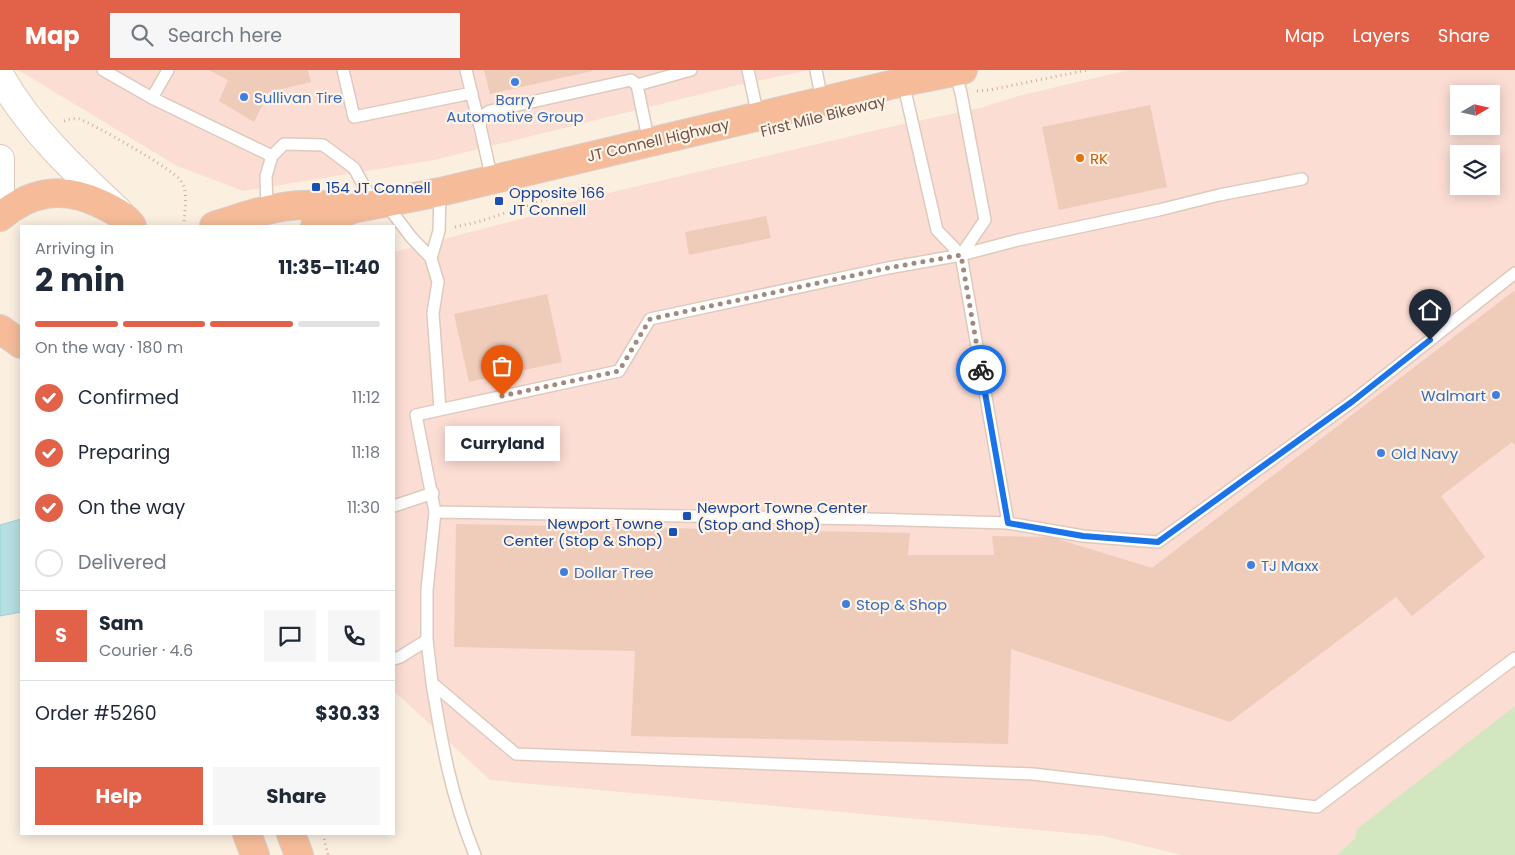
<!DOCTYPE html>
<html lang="en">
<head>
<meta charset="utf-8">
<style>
  body { margin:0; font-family:Poppins,sans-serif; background:#f6f6f7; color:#1f2937; height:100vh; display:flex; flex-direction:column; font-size:19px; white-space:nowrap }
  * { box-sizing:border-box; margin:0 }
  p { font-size:16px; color:#747a83 }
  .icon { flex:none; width:28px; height:28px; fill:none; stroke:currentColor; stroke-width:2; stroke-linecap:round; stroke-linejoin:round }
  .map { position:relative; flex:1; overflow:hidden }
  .drawer { position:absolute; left:20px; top:155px; width:375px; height:610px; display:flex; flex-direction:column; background:#fff; border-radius:0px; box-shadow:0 2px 12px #0003 }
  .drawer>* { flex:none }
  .needle { width:32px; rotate:81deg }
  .tools { position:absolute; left:1450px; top:15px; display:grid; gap:10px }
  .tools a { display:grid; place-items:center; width:50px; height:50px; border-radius:0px; background:#fff; box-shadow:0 2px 12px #0003; font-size:25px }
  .pin { position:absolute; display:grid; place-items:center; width:42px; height:42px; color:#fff; margin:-51px -21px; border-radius:50% 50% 50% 0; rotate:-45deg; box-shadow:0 0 5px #0007 }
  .pin .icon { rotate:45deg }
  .courier { position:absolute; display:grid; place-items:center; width:50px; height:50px; margin:-25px; border:4px solid #1a73e8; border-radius:50%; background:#fff; color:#222; box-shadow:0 1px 6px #0007 }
  .bubble { position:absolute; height:35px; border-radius:0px; background:#fff; box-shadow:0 2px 12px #0003; font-size:16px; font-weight:700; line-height:35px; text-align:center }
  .overview em { font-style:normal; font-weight:700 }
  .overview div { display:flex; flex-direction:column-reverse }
  .overview { display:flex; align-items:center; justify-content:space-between; height:85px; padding:0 15px }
  h1 { font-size:32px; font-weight:700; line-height:38px }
  .bar { display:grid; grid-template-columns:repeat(4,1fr); gap:8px 5px; align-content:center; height:60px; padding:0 15px }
  .bar i { height:6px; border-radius:4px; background:#e0e1e3 }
  .bar .selected { background:#e16149 }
  .bar p { grid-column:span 4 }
  .line { display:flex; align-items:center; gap:12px; padding:0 15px; border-top:1px solid #e0e1e3 }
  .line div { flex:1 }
  .round { display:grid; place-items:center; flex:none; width:52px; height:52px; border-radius:0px; background:#f6f6f7 }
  ol { padding:0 15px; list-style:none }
  li { display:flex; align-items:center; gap:15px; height:55px }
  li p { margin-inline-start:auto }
  li .icon { padding:5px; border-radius:50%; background:#e16149; color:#fff; stroke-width:4 }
  li:last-child { color:#747a83 }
  li i { width:28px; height:28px; border:2px solid #e0e1e3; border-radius:50% }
  .button { display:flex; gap:10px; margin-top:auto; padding:10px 15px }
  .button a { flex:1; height:58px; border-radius:0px; background:#e16149; color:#fff; font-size:20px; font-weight:700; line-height:58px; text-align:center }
  .button a+a { background:#f6f6f7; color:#1f2937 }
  header { display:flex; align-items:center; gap:30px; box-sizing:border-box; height:70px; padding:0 25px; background:#e16149; color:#fff }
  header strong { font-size:24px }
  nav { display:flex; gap:28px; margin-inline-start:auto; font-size:18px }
  .search { width:350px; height:45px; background:#f6f6f7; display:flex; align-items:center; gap:12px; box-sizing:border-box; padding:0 18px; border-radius:0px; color:#747a83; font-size:19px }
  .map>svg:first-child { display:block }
  .commercial { fill:#fbddd4; fill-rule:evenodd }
  .green { fill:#d2e7c0 }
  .water { fill:#b6dfe3; stroke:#9dcfd4 }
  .building { fill:#efcbb9 }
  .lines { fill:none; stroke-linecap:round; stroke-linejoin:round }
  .service-casing { stroke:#decabd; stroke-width:14 }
  .tertiary-casing { stroke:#decabd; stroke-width:30 }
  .trunk-casing { stroke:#d7cfcc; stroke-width:30 }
  .path { stroke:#d3ae9d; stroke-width:3; stroke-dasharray:1 4; stroke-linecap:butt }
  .service { stroke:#fff; stroke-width:11 }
  .tertiary { stroke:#fff; stroke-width:28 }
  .trunk { stroke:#f6bc9a; stroke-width:28 }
  .done { stroke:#a18a7e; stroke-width:5; stroke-dasharray:0 9 }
  .route { stroke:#1a73e8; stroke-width:6 }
  .shop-dot { fill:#3f7fe0; stroke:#fef3e6; stroke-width:2 }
  .food-dot { fill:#e8710a; stroke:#fef3e6; stroke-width:2 }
  .transit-dot { fill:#1a4fb4; stroke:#fef3e6; stroke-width:2 }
  .labels { text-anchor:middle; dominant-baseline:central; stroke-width:4.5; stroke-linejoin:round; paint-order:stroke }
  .shop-label { font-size:15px; fill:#366cbe; stroke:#fef3e6; text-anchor:start }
  .street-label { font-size:15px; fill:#705449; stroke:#fef3e6 }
  .food-label { font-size:15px; fill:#c56008; stroke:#fef3e6; text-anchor:start }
  .transit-label { font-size:15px; fill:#164399; stroke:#fef3e6; text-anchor:start }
</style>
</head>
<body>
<header>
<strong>Map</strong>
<div class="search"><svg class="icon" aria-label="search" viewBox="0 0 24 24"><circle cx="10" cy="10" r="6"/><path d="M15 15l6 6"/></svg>Search here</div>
<nav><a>Map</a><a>Layers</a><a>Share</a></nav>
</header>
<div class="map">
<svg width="1515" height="785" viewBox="0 0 1515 785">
  <rect width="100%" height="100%" fill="#fbefe0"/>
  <!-- commercial -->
  <path class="commercial" d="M18,0H810L738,15L434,90L243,121L177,96Z
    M1129,0H1515V675L1377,785H1182L1103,766L490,710L394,621V182L540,144L557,135L903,54L980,38L1022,25ZM1459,24H1491V56H1459ZM1459,84H1491V116H1459Z"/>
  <!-- green -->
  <path class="green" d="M1515,636V785H1337L1355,769L1357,759Z"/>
  <!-- water -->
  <path class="water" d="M21,449V542L0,546V455Z"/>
  <!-- building -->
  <path class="building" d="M209,0H308L311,12L269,22L254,52L219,31L228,10Z
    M484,0H592V1L490,24Z
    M1150,35L1167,117L1059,140L1042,57Z
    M766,146L771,168L689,185L685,162Z
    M1515,220V375L1512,372L1441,426L1485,487L1412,546L1396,527L1230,652L1011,579L1008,674L631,666L635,581L454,577L456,454L910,463L908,485H994L992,466L1051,467L1152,498Z
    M547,224L562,292L469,312L454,244Z"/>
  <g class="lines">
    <defs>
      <path id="service" d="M103,0L152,28
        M168,0L152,28L272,86
        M343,0L354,47L472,23
        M466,0L479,54
        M748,0L758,46
        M816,0L822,31
        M955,0L961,23L985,150L961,185
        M903,12L937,160L961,185L1008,453
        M637,15L691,0
        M492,110L480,56L482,46L490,41L631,10L637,15L649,73
        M386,134L411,167L431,188L438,212L433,243L440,339
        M267,139L266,106L272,86L284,74L323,75L354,98L374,134
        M431,188L439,161L440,122
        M394,436L433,423
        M435,442L870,449L1008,453L1083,466L1158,472L1353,331L1515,203
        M427,570L432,613L516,684L1033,704L1317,737L1515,588
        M394,589L400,587L427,570V520L435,442L416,345L619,301L650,249L888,198L961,185L1018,170L1159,140L1219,125L1302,109
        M432,613C442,675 451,726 475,785"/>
      <path id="tertiary" d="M0,6C30,59 74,100 118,141
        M0,89V121"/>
      <path id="trunk" d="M0,147C32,120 64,116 101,134C113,140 124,145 132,156
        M214,156C266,139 297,128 352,139
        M315,156L352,139L440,122L903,12L963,0
        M0,259L21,274
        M247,764L255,785
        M291,764L299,785"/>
    </defs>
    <!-- service casing -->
    <use href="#service" class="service-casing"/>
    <!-- tertiary casing -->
    <use href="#tertiary" class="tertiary-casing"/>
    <!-- trunk casing -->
    <use href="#trunk" class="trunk-casing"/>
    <!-- path -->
    <path class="path" d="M977,21L989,20L1087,0
      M64,51C69,49 74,48 79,49C92,53 176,101 181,111C189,123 184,142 184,156
      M455,157L478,152L590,115
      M323,764L328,785"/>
    <!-- service -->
    <use href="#service" class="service"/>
    <!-- tertiary -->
    <use href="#tertiary" class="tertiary"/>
    <!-- trunk -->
    <use href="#trunk" class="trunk"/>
  </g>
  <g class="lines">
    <!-- done -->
    <path class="done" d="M502,326L619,301L650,249L888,198L961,185L981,300"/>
    <!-- route -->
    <path class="route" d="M981,300L1008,453L1083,466L1158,472L1353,331L1430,270"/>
  </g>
  <!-- markers -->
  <g class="shop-dot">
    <circle cx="515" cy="12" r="5"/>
    <circle cx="244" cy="27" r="5"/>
    <circle cx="1496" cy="325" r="5"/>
    <circle cx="1381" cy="383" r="5"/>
    <circle cx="1251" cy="495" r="5"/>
    <circle cx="564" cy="502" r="5"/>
    <circle cx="846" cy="534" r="5"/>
  </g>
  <circle class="food-dot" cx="1080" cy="88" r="5"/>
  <g class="transit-dot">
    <rect x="311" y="112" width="10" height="10" rx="2.5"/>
    <rect x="494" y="126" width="10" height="10" rx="2.5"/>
    <rect x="682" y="441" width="10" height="10" rx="2.5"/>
    <rect x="668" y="457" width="10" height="10" rx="2.5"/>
  </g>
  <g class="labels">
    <!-- shop labels -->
    <g class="shop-label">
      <text x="254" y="27">Sullivan Tire</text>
      <text x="515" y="29" text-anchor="middle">Barry<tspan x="515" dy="17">Automotive Group</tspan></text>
      <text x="1486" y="325" text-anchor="end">Walmart</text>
      <text x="1391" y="383">Old Navy</text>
      <text x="1261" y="495">TJ Maxx</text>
      <text x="574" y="502">Dollar Tree</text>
      <text x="856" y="534">Stop &amp; Shop</text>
    </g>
    <!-- street labels -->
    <g class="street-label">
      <text transform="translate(823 46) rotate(-14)">First Mile Bikeway</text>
      <text transform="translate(658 70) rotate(-13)">JT Connell Highway</text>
    </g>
    <!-- food labels -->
    <g class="food-label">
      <text x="1090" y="88">RK</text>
    </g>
    <!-- transit labels -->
    <g class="transit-label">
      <text x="326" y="117">154 JT Connell</text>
      <text x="509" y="122">Opposite 166<tspan x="509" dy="17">JT Connell</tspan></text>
      <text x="697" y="437">Newport Towne Center<tspan x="697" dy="17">(Stop and Shop)</tspan></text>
      <text x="663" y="453" text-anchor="end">Newport Towne<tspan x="663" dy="17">Center (Stop &amp; Shop)</tspan></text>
    </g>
  </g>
</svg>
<div class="tools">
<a><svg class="needle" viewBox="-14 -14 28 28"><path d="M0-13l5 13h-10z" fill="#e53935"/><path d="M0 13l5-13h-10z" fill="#747a83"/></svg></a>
<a><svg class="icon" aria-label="layers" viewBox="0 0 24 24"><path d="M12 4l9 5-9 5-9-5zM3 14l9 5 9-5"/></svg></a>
</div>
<div class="pin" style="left:502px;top:326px;background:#ea580c"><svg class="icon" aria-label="bag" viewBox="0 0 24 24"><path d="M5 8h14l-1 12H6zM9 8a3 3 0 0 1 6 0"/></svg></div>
<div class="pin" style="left:1430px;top:270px;background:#1f2937"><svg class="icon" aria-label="home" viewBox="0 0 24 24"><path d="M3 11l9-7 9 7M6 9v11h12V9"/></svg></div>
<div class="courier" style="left:981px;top:300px"><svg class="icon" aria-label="bike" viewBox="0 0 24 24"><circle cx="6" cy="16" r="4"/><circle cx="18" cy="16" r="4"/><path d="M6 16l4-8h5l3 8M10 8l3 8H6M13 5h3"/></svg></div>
<div class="bubble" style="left:445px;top:356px;width:115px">Curryland</div>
<section class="drawer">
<div class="overview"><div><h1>2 min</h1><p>Arriving in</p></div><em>11:35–11:40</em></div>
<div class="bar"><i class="selected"></i><i class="selected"></i><i class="selected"></i><i></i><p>On the way · 180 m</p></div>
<ol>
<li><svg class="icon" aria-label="check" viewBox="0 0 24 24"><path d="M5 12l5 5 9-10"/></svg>Confirmed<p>11:12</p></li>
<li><svg class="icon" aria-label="check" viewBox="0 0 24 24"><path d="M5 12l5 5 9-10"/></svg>Preparing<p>11:18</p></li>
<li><svg class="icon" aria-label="check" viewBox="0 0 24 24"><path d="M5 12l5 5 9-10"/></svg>On the way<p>11:30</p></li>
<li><i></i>Delivered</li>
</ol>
<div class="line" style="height:90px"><b class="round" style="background:#e16149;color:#fff">S</b><div><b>Sam</b><p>Courier · 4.6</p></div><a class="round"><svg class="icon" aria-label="chat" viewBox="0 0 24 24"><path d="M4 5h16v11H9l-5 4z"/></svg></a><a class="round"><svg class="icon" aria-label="phone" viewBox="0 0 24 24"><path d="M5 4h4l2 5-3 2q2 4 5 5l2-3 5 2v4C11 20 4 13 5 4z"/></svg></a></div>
<div class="line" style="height:65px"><div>Order #5260</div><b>$30.33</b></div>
<div class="button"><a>Help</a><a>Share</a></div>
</section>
</div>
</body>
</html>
